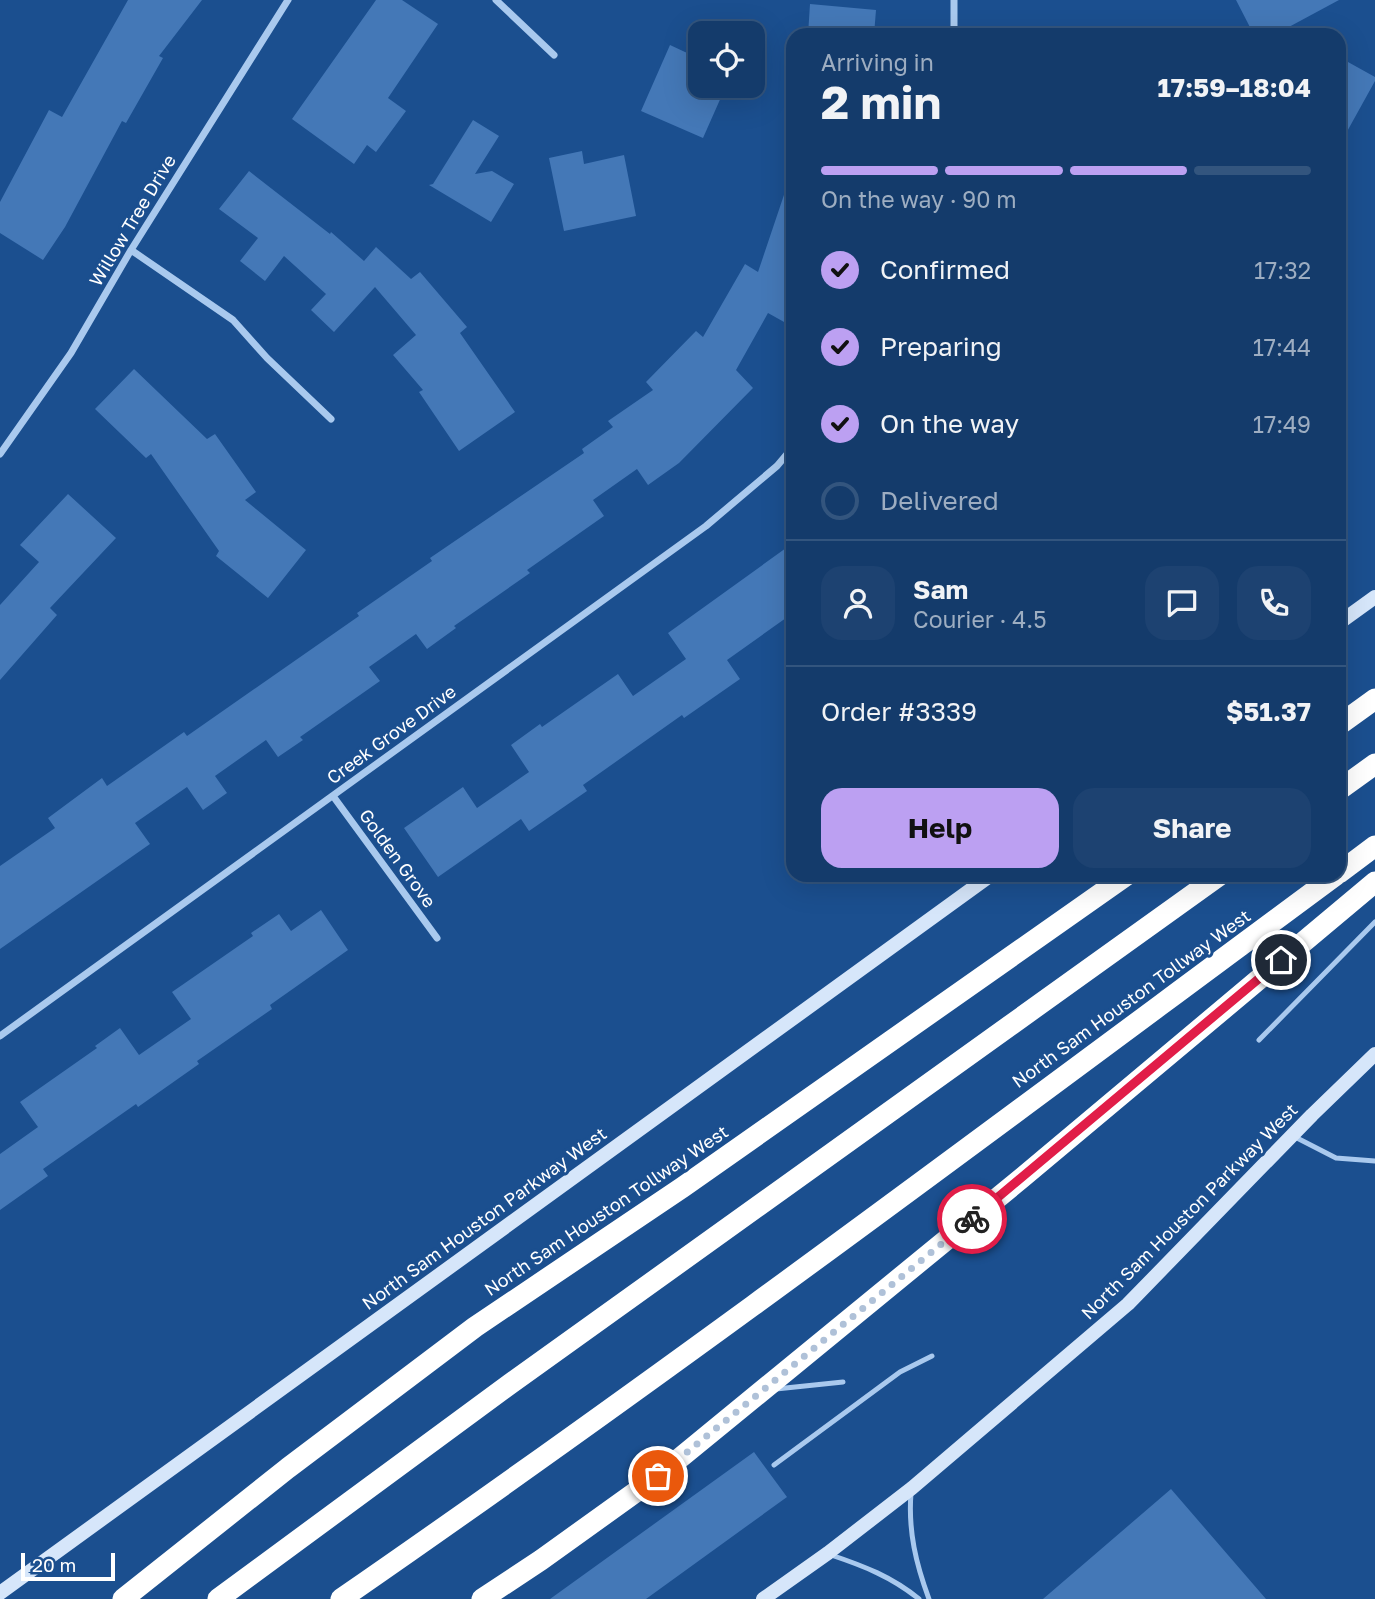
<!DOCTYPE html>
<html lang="en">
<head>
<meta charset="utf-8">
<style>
  body { margin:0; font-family:"Golos Text",sans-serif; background:#1d4271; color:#f1f3f6; height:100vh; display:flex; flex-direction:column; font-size:26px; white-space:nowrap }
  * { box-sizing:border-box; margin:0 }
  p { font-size:23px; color:#9dadc1 }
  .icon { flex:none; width:38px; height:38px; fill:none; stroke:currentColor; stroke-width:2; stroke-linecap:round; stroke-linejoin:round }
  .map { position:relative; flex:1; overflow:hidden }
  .sheet { position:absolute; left:786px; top:28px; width:560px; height:854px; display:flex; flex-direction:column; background:#143b6b; border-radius:21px; box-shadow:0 7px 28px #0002,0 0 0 2px #33557e }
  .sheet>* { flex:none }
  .buttons { position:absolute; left:688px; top:21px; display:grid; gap:14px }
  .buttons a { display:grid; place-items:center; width:77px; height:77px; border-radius:14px; background:#143b6b; box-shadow:0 7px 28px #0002,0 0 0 2px #33557e; font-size:35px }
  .scale { position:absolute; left:21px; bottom:18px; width:94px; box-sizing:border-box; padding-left:7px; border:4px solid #fff; border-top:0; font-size:19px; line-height:24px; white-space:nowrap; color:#fff; -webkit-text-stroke:5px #1b4f8f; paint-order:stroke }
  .pin { position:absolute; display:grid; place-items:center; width:60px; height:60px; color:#fff; margin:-30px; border:4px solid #fff; border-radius:50%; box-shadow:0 2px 7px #0007 }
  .courier { position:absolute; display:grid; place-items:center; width:70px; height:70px; margin:-35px; border:5px solid #e11d48; border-radius:50%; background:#fff; color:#222; box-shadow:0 2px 9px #0007 }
  .head em { font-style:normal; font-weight:700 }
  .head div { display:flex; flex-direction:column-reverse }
  .head { display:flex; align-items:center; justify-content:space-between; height:119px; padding:0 35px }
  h1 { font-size:46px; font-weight:700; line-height:52px }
  .bar { display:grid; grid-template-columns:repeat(4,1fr); gap:10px 7px; align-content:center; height:84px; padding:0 35px }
  .bar i { height:9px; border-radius:5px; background:#33557e }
  .bar .current { background:#bca0f2 }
  .bar p { grid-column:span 4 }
  .line { display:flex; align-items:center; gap:18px; padding:0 35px; border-top:2px solid #33557e }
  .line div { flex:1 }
  .round { display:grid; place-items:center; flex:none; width:74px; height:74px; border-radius:21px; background:#1d4271 }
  ol { padding:0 35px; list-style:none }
  li { display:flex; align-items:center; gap:21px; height:77px }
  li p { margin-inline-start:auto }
  li .icon { padding:7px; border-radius:50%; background:#bca0f2; color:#111; stroke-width:4 }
  li:last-child { color:#9dadc1 }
  li i { width:38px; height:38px; border:4px solid #33557e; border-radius:50% }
  .primary-button { display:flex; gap:14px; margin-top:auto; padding:14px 35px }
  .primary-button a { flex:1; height:80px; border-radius:21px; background:#bca0f2; color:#111; font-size:28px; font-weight:700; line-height:80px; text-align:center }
  .primary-button a+a { background:#1d4271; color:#f1f3f6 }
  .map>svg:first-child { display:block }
  .building { fill:#4478b7 }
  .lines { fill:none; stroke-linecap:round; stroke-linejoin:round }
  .lane { stroke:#a9c9ee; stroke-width:5 }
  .street { stroke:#a9c9ee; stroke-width:7 }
  .secondary { stroke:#d6e6fa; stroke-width:14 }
  .highway { stroke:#fff; stroke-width:21 }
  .done { stroke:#afc1d8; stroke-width:7; stroke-dasharray:0 12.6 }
  .route { stroke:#e11d48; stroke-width:9 }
  .labels { text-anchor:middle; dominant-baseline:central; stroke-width:6; stroke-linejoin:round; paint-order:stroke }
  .street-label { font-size:18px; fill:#fff; stroke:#1b4f8f }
</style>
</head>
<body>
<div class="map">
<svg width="1375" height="1599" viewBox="0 0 1375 1599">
  <rect width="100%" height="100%" fill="#1b4f8f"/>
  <!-- building -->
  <path class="building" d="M128,0H202L159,56L163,58L126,123L122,121L65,227L43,260L0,233V202L49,110L62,117Z
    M376,0H402L438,24L388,98L406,111L376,152L367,145L354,164L292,119Z
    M1236,0H1339L1274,35H1254Z
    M810,4L876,10L874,35H808Z
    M670,45L700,59V86H726L703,138L641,111Z
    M1339,57L1375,77V81L1339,146Z
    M473,120L499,136L475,174L492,171L514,184L491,222L429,185L433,184Z
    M582,151L584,164L624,155L636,216L564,231L549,158Z
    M249,171L330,234L331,232L364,261L376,247L411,279L420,272L467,327L460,333L515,412L459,451L419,392L423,390L393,355L416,335L375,287L334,332L311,310L326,294L284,256L265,281L240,261L258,238L219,209Z
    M788,183L793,184V327L768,313L736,370L753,388L679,463L648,485L637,469L593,500L604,516L527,570L530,573L454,626L456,628L427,649L416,634L369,667L380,681L300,737L303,740L278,757L266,740L215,776L227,793L203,810L187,787L135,823L150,844L0,949V866L55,828L48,818L102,778L107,786L184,732L187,736L359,616L357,613L432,561L430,558L584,453L582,449L613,427L608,421L653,390L646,382L696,331L703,337L745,264L758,272Z
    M134,369L207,439L215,434L256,492L245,500L306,550L268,598L216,556L219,551L151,454L146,458L95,409Z
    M68,494L116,538L50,608L57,615L0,680V605L39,562L20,545Z
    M793,543V613L727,660L740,679L684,718L682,715L583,785L587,791L529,831L521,819L438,877L404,828L463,787L477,808L529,772L511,745L540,724L542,727L618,674L633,696L686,659L668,633Z
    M321,910L348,950L270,1005L272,1009L197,1061L199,1064L138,1107L136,1104L43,1169L48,1176L0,1210V1154L38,1127L20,1102L97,1048L95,1046L120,1028L139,1055L191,1019L172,992L253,936L251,933L279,914L291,931Z
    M754,1452L787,1497L646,1599H550Z
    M1171,1489L1266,1599H1043Z"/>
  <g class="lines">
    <!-- lane -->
    <path class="lane" d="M1259,1040L1375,922
      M1295,1137L1336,1158L1375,1161
      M776,1389L843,1382
      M774,1465L900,1372L932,1356
      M911,1493C908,1531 916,1564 929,1599
      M831,1555C864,1566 892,1577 919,1599"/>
    <!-- street -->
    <path class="street" d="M496,0L554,55
      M954,0V35
      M131,250L233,320L267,358L331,419
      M0,454L71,353L131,250L288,0
      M333,796L437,938
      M0,1036L706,526L777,466L793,447"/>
    <!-- secondary -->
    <path class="secondary" d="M1339,623L1375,597
      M0,1593L991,875
      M763,1599L828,1553L912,1488L1128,1304L1312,1115L1375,1054"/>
    <!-- highway -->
    <path class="highway" d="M1339,725L1375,699
      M1339,790L1375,764
      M1339,873L1375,846
      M123,1599L288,1468L475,1327L683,1187L1127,875
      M218,1599L510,1384L1220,875
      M341,1599C678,1366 1006,1119 1336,875
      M482,1599L541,1560L658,1476L1023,1177L1375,882"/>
  </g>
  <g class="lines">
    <!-- done -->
    <path class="done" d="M658,1476L972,1219"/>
    <!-- route -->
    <path class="route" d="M972,1219L1281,960"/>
  </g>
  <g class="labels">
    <!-- street labels -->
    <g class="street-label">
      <text transform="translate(132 220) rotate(-59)">Willow Tree Drive</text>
      <text transform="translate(391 734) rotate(-36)">Creek Grove Drive</text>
      <text transform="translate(398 858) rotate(54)">Golden Grove</text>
      <text transform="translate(1131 998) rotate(-36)">North Sam Houston Tollway West</text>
      <text transform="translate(606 1210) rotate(-34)">North Sam Houston Tollway West</text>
      <text transform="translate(1189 1211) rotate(-45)">North Sam Houston Parkway West</text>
      <text transform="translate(484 1218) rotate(-36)">North Sam Houston Parkway West</text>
    </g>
  </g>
</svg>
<div class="buttons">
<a><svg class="icon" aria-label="locate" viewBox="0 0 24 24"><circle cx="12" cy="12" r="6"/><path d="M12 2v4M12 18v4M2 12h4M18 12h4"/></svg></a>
</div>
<div class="scale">20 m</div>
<div class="pin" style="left:658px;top:1476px;background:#ea580c"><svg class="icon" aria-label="bag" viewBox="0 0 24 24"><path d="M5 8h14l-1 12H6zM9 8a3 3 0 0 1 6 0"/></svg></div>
<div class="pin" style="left:1281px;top:960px;background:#1f2937"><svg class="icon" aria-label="home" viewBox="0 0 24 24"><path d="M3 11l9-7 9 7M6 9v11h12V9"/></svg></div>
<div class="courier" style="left:972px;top:1219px"><svg class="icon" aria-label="bike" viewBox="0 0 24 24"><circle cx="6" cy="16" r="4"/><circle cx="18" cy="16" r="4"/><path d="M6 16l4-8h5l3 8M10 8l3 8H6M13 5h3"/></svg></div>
<section class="sheet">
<div class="head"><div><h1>2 min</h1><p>Arriving in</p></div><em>17:59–18:04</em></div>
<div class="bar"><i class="current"></i><i class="current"></i><i class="current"></i><i></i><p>On the way · 90 m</p></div>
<ol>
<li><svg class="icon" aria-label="check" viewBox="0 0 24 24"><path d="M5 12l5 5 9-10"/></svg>Confirmed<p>17:32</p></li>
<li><svg class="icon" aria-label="check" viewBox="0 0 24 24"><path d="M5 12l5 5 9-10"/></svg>Preparing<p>17:44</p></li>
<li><svg class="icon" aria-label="check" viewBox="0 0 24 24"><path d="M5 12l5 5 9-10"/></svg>On the way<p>17:49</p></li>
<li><i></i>Delivered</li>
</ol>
<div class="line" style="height:126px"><a class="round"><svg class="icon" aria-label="person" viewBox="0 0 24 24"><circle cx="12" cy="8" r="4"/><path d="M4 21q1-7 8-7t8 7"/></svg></a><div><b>Sam</b><p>Courier · 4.5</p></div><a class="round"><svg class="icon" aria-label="chat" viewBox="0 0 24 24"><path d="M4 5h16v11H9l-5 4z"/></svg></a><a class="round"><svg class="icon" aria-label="phone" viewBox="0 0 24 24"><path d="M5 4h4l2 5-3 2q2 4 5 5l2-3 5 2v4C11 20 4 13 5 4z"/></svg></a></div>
<div class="line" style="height:91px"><div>Order #3339</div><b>$51.37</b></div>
<div class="primary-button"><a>Help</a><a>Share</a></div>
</section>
</div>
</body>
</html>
